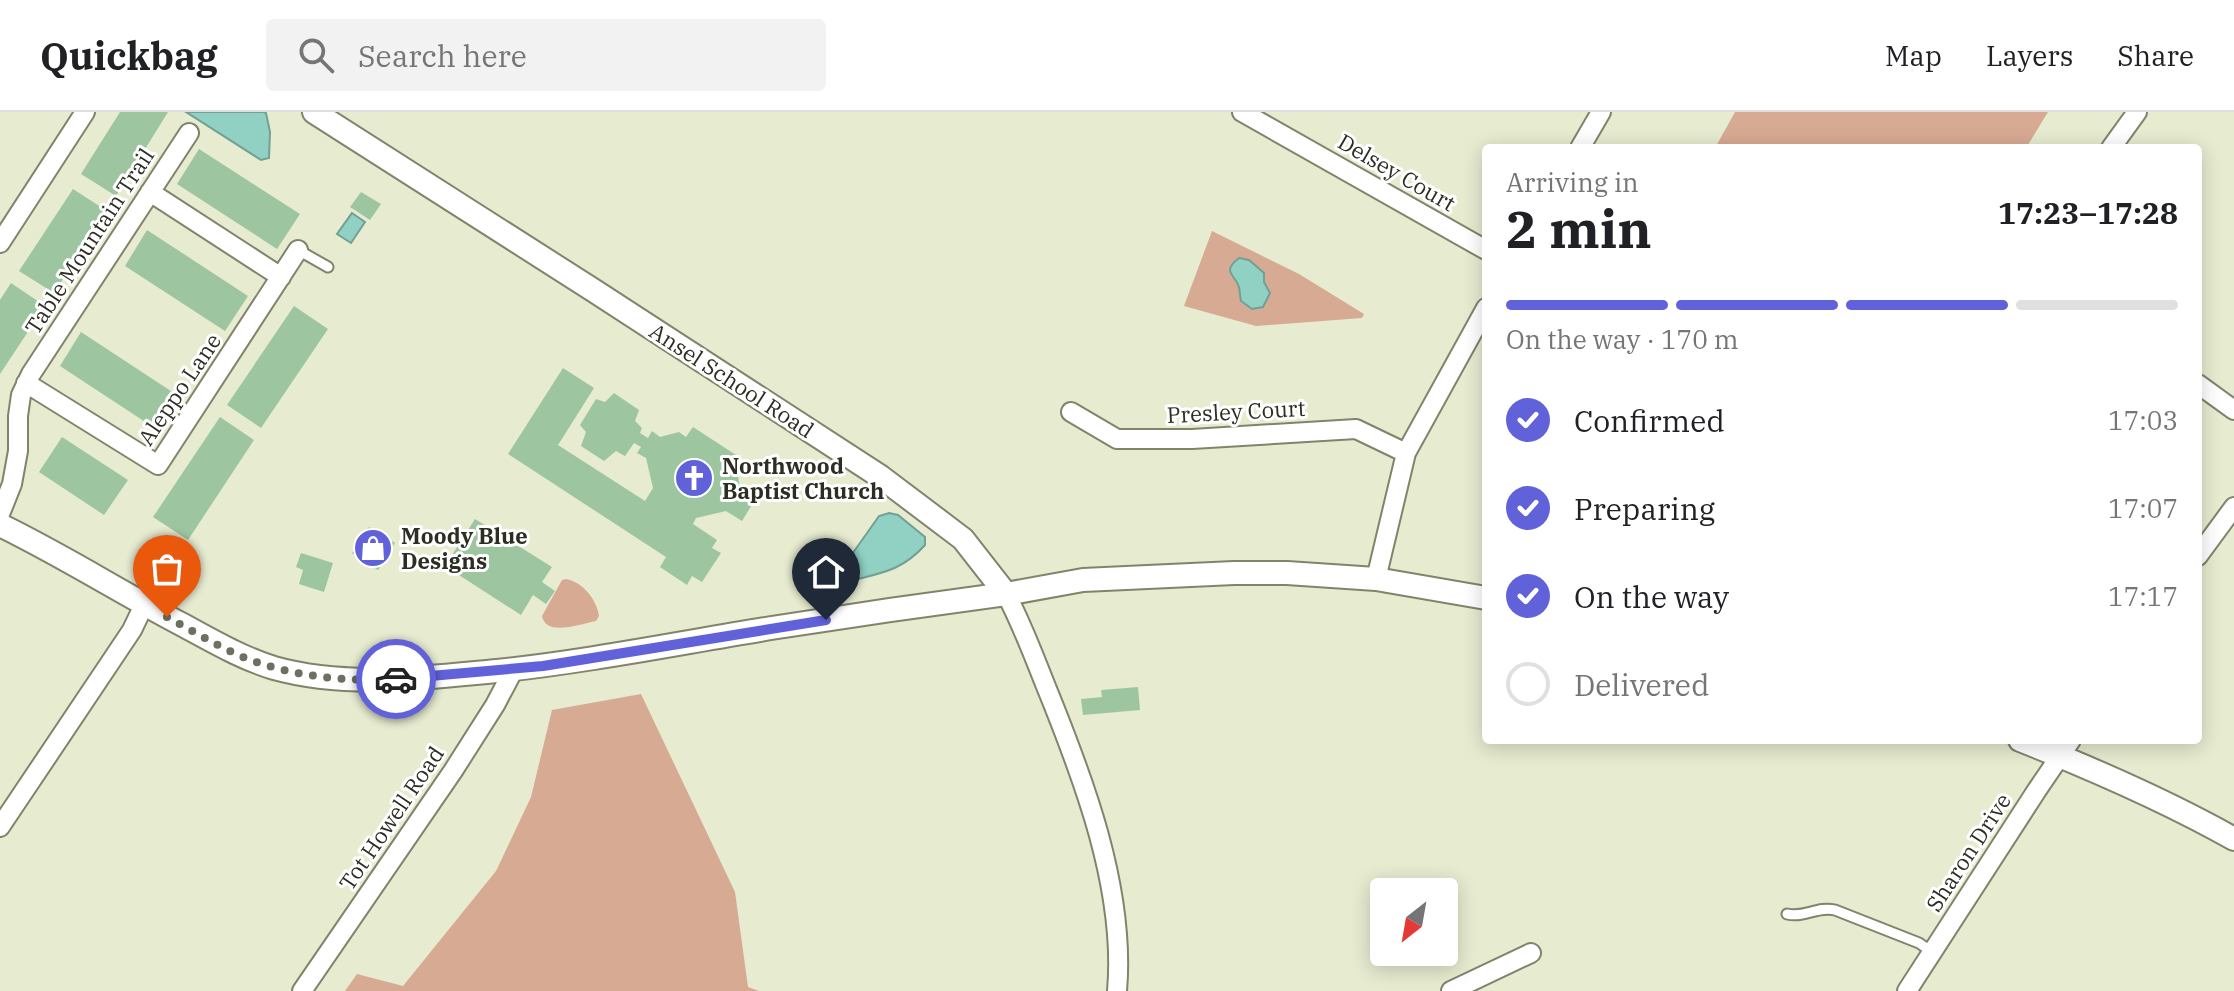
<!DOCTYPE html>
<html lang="en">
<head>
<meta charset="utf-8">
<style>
  body { margin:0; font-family:"IBM Plex Serif",serif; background:#f2f2f2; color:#202124; height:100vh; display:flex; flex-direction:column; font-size:30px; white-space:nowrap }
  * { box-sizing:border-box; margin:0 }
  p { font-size:26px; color:#757577 }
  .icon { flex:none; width:44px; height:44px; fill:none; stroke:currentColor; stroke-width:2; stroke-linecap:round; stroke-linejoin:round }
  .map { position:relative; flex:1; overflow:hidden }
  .details { position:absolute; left:1482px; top:32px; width:720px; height:600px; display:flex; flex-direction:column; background:#fff; border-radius:8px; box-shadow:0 4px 20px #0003 }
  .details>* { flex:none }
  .needle { width:52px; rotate:211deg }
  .buttons { position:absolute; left:1370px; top:766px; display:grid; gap:16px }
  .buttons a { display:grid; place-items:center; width:88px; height:88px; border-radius:8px; background:#fff; box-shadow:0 4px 20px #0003; font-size:40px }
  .pin { position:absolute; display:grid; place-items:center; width:68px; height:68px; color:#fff; margin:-82px -34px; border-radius:50% 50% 50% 0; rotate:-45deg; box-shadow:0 0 8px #0007 }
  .pin .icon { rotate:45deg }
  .courier { position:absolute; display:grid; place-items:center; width:80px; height:80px; margin:-40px; border:6px solid #6162da; border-radius:50%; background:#fff; color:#222; box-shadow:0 2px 10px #0007 }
  .summary em { font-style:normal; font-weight:700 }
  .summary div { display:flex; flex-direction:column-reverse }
  .summary { display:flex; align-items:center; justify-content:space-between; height:136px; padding:0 24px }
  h1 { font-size:52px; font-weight:700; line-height:60px }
  .bar { display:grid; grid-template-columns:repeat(4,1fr); gap:12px 8px; align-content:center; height:96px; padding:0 24px }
  .bar i { height:10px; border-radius:6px; background:#e0e0e0 }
  .bar .active { background:#6162da }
  .bar p { grid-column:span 4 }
  ol { padding:0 24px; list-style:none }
  li { display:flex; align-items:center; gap:24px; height:88px }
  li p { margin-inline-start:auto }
  li .icon { padding:8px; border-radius:50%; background:#6162da; color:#fff; stroke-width:4 }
  li:last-child { color:#757577 }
  li i { width:44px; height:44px; border:4px solid #e0e0e0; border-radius:50% }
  header { display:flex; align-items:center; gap:48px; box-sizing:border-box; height:112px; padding:0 40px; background:#fff; border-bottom:2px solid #e0e0e0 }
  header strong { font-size:38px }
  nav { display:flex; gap:44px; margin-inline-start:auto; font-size:28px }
  .search { width:560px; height:72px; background:#f2f2f2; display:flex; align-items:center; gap:20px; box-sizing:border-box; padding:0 28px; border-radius:8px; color:#757577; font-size:30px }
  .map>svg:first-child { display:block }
  .green { fill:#d7aa93 }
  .water { fill:#90d1c4; stroke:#72a094; stroke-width:2 }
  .building { fill:#9dc6a0 }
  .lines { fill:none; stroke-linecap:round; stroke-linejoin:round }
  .service-casing { stroke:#81846b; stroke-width:13 }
  .minor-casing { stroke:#81846b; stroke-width:22 }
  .tertiary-casing { stroke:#81846b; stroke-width:26 }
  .service { stroke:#fff; stroke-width:9 }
  .minor { stroke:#fff; stroke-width:18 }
  .tertiary { stroke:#fff; stroke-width:22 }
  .done { stroke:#6d7060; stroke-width:8; stroke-dasharray:0 14.4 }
  .route { stroke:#6162da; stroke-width:10 }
  .labels { text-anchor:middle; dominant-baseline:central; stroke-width:6; stroke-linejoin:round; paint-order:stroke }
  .street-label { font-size:22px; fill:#2c2d23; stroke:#fff }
  .poi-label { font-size:22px; font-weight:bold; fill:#2c2d23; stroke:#fff; text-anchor:start }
</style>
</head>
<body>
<header>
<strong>Quickbag</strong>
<div class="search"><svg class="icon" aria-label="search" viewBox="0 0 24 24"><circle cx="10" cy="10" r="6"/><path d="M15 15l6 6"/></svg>Search here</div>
<nav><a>Map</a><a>Layers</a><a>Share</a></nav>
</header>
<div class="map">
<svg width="2234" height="879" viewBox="0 0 2234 879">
  <rect width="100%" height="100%" fill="#e7ebd0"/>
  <!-- green -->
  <path class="green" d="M1735,0H2048L2026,36H1715Z
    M1212,119L1299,162L1364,202L1362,206L1256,214L1184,194Z
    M566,467C583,470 597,488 599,504L596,509C580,512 546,525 542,504L562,468Z
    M641,582L735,780L748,875L759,879H345L357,862L403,874L496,759L531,685L552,598Z"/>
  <!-- water -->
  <path class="water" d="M186,0H263L266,1L270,20L269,46L261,48Z
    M352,101L365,110L351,131L337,122Z
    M1239,146L1249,148L1264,161V170L1270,181L1263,195L1252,197L1241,189C1240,185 1240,180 1239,175C1235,162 1221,160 1239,146Z
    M889,401L898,403L925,425V433C901,460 879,461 847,470L842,467L843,455L879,404Z"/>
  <!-- building -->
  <path class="building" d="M120,0H168L116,84L81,62Z
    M199,37L300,102L277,137L177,72Z
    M73,77L107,99L54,181L19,159Z
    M361,80L381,92L370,108L350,95Z
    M147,118L248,184L225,219L125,154Z
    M11,171L45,194L0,262V188Z
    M294,194L328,217L261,316L227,293Z
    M81,220L180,285L159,319L60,254Z
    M563,256L594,276L558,333L645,389L653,376L646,346L637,341L641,335L634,331L625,344L616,339L604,349L581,334L586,320L580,313L596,287L605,290L614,281L639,298L635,309L642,316L640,321L648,326L652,319L660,325L679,320L686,325L693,315L736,343L730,353L737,357L740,377L756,386L742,409L726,399L696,406L693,412L717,428L712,436L721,441L702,470L692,464L687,473L660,455L666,445L508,342Z
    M220,305L254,328L188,428L153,405Z
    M62,325L128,368L104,403L39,360Z
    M475,407L552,455L542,470L555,479L546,492L533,483L521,503L445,454Z
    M369,415L395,431L378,458L352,441Z
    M301,441L333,451L324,480L299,472L303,458L296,455Z
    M1138,575L1140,598L1083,603L1081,587L1102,585L1101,578Z"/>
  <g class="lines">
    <defs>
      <path id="service" d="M298,138L328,155
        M1787,802C1805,806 1817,794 1835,798L1919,831L1932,840"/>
      <path id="minor" d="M1242,0L1486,138
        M1580,36L1601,0
        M2111,36L2137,0
        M150,80L281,165
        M0,131L85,0
        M26,271L158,353L298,138
        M2198,272L2234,298
        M1071,300L1117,327H1192L1356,317L1406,341
        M0,402L12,372L18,339V304L21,283L31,262L189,21
        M2198,444L2234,395
        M1376,467L1406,341L1486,196
        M1006,482C1022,512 1033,542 1045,572C1083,665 1126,777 1117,879
        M0,715L132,518L144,493
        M302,879L453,659L495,593L514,557
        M1451,879L1531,841
        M1907,879L2037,678L2071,628"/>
      <path id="tertiary" d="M314,0L593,178L881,365L963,427L1006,482L1083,468L1234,461H1287L1376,467L1486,486
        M0,413C62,443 120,480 181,512C211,528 241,546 274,556C346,576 423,566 497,559C591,549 684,530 778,515C854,503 930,492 1006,482
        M2020,628C2093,657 2165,688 2234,727"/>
    </defs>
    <!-- service casing -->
    <use href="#service" class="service-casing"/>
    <!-- minor casing -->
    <use href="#minor" class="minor-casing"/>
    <!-- tertiary casing -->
    <use href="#tertiary" class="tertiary-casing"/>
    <!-- service -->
    <use href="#service" class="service"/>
    <!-- minor -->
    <use href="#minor" class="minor"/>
    <!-- tertiary -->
    <use href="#tertiary" class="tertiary"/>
  </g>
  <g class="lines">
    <!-- done -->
    <path class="done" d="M167,505C191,518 214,532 238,543C288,564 342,570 396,567"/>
    <!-- route -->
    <path class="route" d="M396,567L543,554L826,508"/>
  </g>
  <!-- icons -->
  <defs>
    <symbol id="church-disc" viewBox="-11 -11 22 22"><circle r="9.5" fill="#6162da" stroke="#fff"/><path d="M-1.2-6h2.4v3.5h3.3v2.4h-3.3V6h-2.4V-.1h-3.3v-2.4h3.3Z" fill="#fff"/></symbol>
    <symbol id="shop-disc" viewBox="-11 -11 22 22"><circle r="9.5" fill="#6162da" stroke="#fff"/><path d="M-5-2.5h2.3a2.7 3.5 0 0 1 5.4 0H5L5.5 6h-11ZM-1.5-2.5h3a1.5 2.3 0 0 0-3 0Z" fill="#fff"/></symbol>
  </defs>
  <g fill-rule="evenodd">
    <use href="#church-disc" x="672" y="344" width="44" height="44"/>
    <use href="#shop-disc" x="351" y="414" width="44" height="44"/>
  </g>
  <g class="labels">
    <!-- street labels -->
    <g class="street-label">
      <text transform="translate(1397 60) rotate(30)">Delsey Court</text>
      <text transform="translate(89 129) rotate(-57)">Table Mountain Trail</text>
      <text transform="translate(732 268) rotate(33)">Ansel School Road</text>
      <text transform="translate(179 277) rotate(-56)">Aleppo Lane</text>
      <text transform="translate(1236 299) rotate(-3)">Presley Court</text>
      <text transform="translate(391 706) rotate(-56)">Tot Howell Road</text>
      <text transform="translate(1968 740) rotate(-57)">Sharon Drive</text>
    </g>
    <!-- poi labels -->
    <g class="poi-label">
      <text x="722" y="353">Northwood<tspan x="722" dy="25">Baptist Church</tspan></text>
      <text x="401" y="423">Moody Blue<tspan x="401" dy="25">Designs</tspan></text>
    </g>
  </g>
</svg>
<div class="buttons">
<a><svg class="needle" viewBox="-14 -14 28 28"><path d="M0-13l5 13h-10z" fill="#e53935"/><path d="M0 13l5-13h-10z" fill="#757577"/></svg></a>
</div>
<div class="pin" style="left:167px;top:505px;background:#ea580c"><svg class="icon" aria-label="bag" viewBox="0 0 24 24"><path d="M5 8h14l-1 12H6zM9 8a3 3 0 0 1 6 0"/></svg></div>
<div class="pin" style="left:826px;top:508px;background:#1f2937"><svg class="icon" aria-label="home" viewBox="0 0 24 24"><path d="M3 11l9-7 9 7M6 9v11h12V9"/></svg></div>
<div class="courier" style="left:396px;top:567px"><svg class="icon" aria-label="car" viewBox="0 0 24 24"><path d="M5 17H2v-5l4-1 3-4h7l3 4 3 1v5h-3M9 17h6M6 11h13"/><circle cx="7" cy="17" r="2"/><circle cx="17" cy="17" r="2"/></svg></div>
<section class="details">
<div class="summary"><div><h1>2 min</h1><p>Arriving in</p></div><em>17:23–17:28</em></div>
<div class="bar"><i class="active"></i><i class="active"></i><i class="active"></i><i></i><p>On the way · 170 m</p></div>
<ol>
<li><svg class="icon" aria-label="check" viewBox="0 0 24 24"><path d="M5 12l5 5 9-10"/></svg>Confirmed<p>17:03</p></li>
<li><svg class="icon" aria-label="check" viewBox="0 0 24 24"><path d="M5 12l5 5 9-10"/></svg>Preparing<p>17:07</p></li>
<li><svg class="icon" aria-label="check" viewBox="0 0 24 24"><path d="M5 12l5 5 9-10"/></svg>On the way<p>17:17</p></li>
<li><i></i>Delivered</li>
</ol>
</section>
</div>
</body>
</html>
